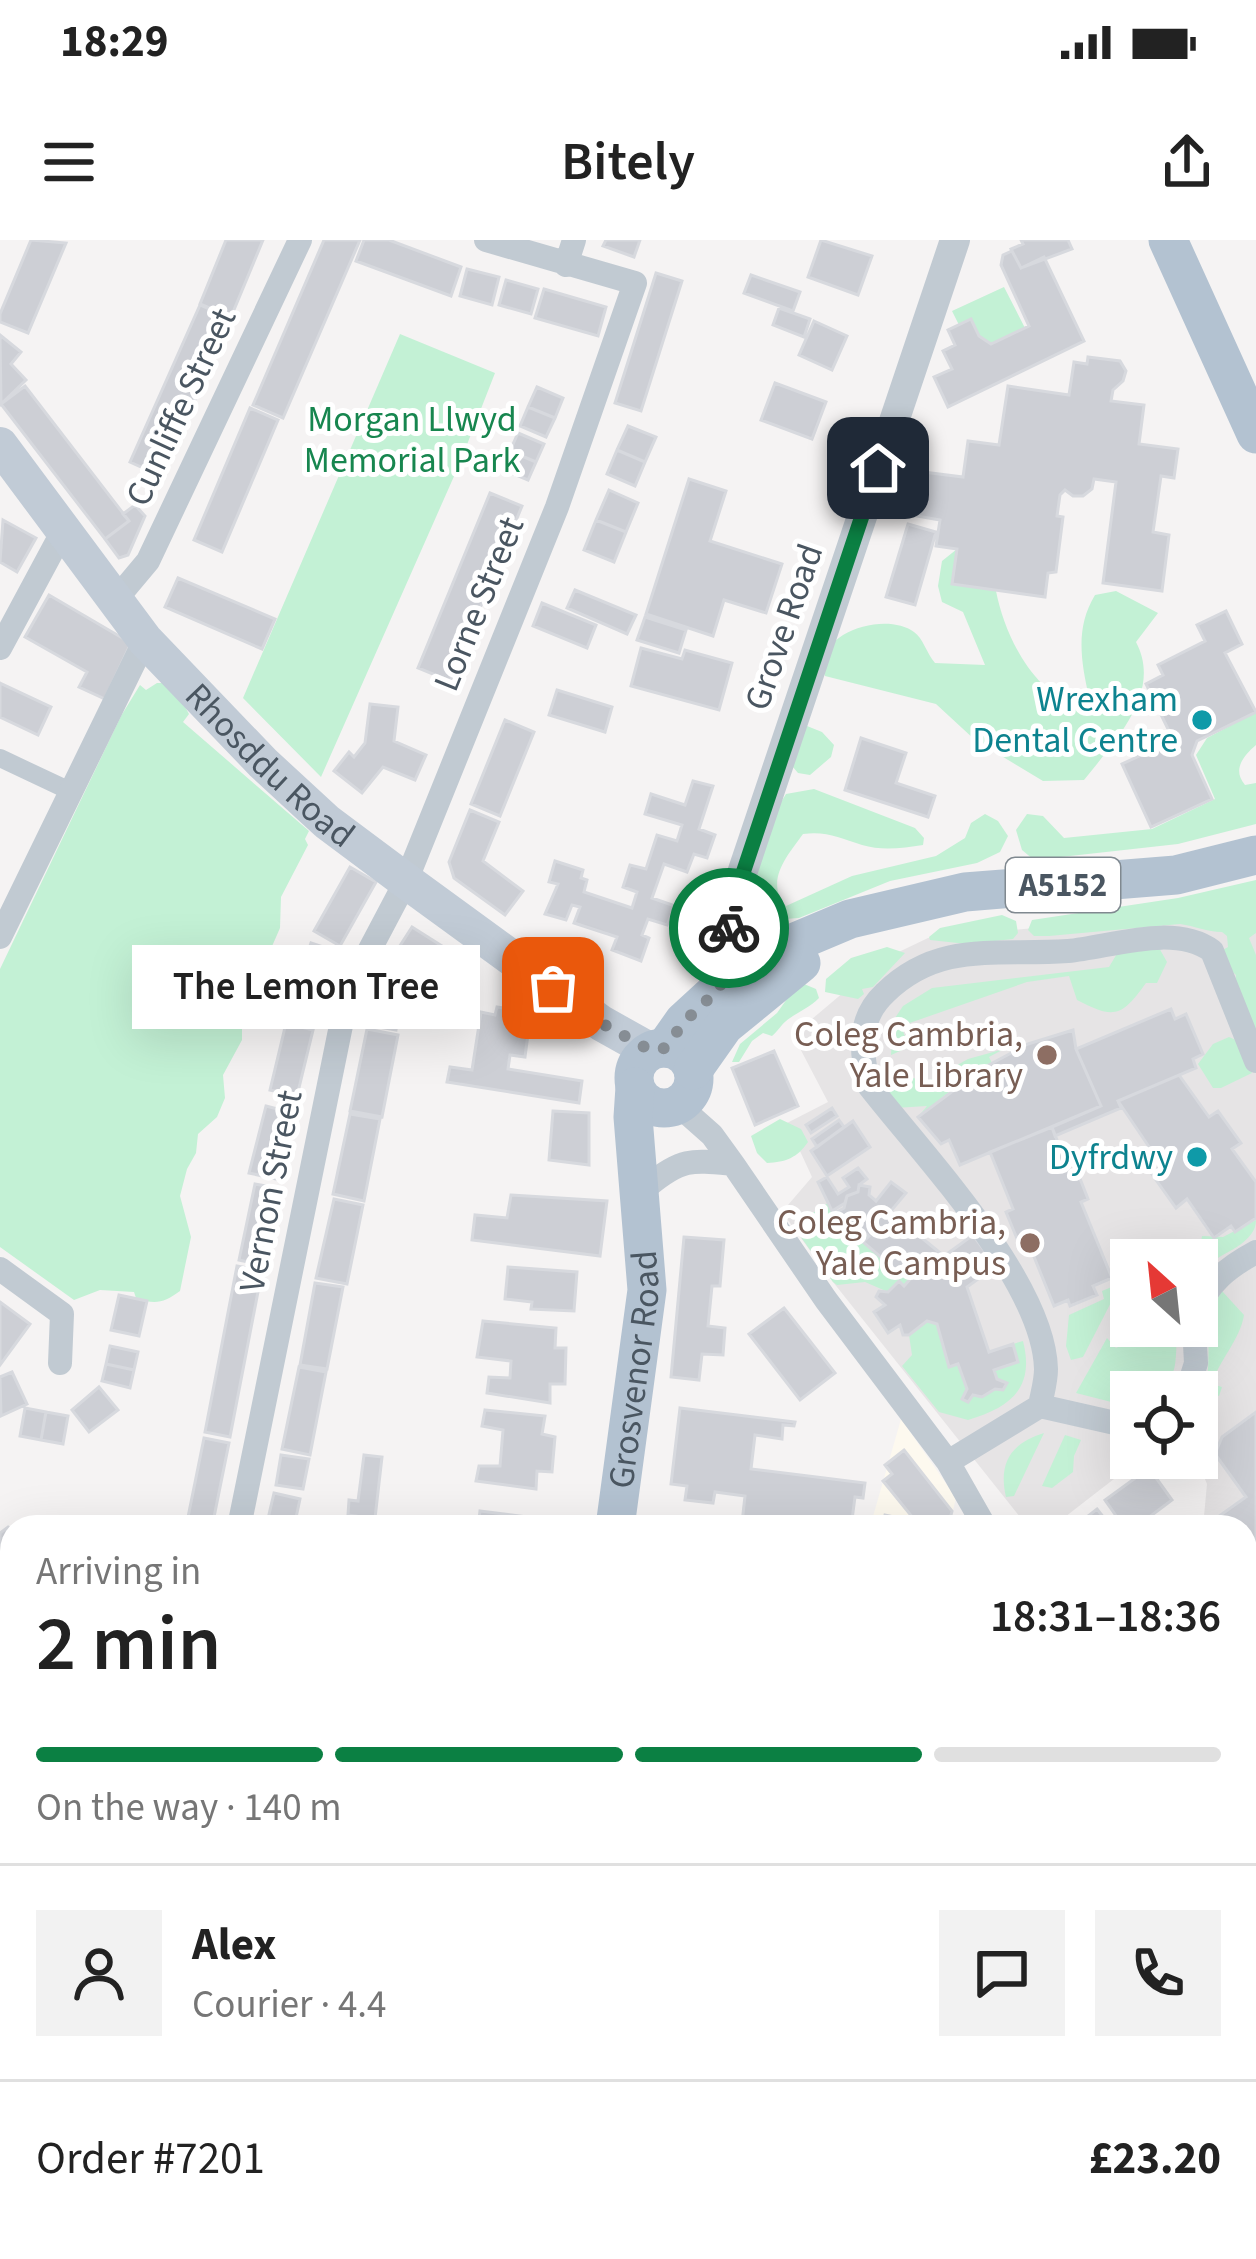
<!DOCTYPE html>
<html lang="en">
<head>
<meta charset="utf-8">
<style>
  body { margin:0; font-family:"Source Sans 3",sans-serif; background:#f2f2f2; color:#222; height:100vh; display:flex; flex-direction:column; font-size:45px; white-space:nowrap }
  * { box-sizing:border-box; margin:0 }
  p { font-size:39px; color:#767676 }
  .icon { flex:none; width:66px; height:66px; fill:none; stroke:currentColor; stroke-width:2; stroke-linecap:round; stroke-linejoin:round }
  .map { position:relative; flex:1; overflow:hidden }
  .drawer { position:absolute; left:0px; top:1275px; width:1257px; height:744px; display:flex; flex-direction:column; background:#fff; border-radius:36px 36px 0 0; box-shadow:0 12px 48px #0002 }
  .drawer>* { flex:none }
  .needle { width:78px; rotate:333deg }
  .controls { position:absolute; left:1110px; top:999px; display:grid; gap:24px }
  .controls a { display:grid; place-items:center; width:108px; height:108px; border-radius:0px; background:#fff; box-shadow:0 12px 48px #0002; font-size:60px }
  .pin { position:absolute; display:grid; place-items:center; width:102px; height:102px; color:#fff; margin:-51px; border-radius:24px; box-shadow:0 6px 18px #0006 }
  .courier { position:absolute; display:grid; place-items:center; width:120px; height:120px; margin:-60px; border:9px solid #0b8043; border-radius:50%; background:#fff; color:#222; box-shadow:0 3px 15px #0007 }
  .bubble { position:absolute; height:84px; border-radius:0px; background:#fff; box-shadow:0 12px 48px #0002; font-size:39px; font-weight:600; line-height:84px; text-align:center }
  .overview em { font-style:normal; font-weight:600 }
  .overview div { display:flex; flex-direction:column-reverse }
  .overview { display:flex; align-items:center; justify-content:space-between; height:204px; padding:0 36px }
  h1 { font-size:78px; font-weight:600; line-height:90px }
  .bar { display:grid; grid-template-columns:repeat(4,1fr); gap:18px 12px; align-content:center; height:144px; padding:0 36px }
  .bar i { height:15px; border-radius:9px; background:#e0e0e0 }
  .bar .active { background:#0b8043 }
  .bar p { grid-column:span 4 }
  .line { display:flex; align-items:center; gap:30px; padding:0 36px; border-top:3px solid #e0e0e0 }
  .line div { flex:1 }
  .round { display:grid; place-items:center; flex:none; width:126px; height:126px; border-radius:0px; background:#f2f2f2 }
  .status { display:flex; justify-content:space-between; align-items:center; height:84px; padding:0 60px; background:#fff; direction:ltr }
  .status svg { height:33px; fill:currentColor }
  header { display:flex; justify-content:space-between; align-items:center; height:156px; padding:0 36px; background:#fff; font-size:54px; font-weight:600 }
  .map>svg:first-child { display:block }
  .commercial { fill:#fdf9ef }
  .education { fill:#e6e4e5; fill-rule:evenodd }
  .green { fill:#c3f1d5 }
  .building { fill:#cdcfd5; stroke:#d7d9de; stroke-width:3 }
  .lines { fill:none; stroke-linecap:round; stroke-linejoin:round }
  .pedestrian { stroke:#c1cad2; stroke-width:18 }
  .minor { stroke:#c1cad2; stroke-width:24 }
  .tertiary { stroke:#c1cad2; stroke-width:30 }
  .secondary { stroke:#c1cbd6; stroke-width:36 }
  .primary { stroke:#b3c2d1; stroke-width:39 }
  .done { stroke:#868d94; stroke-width:12; stroke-dasharray:0 21.6 }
  .route { stroke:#0b8043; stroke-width:15 }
  .culture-dot { fill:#0f9aa8; stroke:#fff; stroke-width:4.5 }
  .education-dot { fill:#8d6e63; stroke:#fff; stroke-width:4.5 }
  .labels { text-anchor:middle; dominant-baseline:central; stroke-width:10; stroke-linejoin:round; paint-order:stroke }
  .shield { fill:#fff; stroke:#808990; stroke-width:3 }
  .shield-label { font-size:33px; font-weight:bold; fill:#4a5661 }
  .street-label { font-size:36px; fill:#4a5661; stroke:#fff }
  .park-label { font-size:36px; fill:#17864f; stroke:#fff }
  .culture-label { font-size:36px; fill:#0d838f; stroke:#fff; text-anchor:end }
  .education-label { font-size:36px; fill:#785e54; stroke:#fff; text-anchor:end }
</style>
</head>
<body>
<div class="status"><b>18:29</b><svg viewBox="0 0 49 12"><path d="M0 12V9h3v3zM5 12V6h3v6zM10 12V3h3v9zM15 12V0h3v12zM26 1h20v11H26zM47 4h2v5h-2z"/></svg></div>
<header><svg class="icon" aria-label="menu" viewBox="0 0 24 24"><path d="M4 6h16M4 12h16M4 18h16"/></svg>Bitely<svg class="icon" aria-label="share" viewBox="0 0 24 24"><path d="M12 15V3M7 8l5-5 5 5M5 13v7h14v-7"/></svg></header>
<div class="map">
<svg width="1256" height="2019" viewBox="0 0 1256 2019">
  <rect width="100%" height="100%" fill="#f5f3f3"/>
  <!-- commercial -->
  <path class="commercial" d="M901,1179L956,1258L949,1287H870Z
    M1245,1713L1256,1727V2019H814L817,2007H1245Z"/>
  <!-- education -->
  <path class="education" d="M1256,652V1362L1245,1360V1287H1203L1207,1244L1196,1218L1197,1152H1131V1218H1141L1052,1287H1028L833,1042L782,972L812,937L787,883L828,862L793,795L882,720L928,698L1203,672ZM1131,1020H1197V1086H1131Z"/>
  <!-- green -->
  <path class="green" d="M1004,47L1025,88L991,104L959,85L952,71Z
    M400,94L495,133L459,225L321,537L243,458Z
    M957,309L952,344L996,351C1005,397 1033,451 1078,468L1089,457C1081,421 1075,388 1095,355L1116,351L1158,373L1136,402C1163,453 1114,502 1084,540L1043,541L975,500L936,464L825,436C810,394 885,370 914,392C923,398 927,414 935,423L985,425L963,372L942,362L938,346L942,321Z
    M157,443H172L189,474L183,482L309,591L305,599L308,605L281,657L280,688L259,736L235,751L232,762L242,775V800L223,835L225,858L217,877L198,894L196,913L187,929L180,956L191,997L180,1051C164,1063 155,1065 136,1058L134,1052L100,1050L74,1060L0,1007V729L121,476L140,445L146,450Z
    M1256,472V505C1243,516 1232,530 1245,545L1256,543V584L1178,604L1034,620L1022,610L1016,590L1027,574L1043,576L1064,598L1152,589L1215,559L1196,515L1207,498Z
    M807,486L822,492L834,505L831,517L810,535L798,533L787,520Z
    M814,549L915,588L924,598L923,605C903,608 882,611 862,605C840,598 827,591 803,594C788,615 764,641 786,666L852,636L936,616L965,598L971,583L985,574L998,581L1008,596L1000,612L977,623L890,641L799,678L771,680L747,661L772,577L786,554Z
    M1256,640V693L1249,698L1256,715V808L1235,744L1236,735L1227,726L1221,711L1228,707L1227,696L1222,692C1207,692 1195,686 1180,684L1049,696H1034L1028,690L1032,680L1178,658Z
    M1002,675L1016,681L1018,693L1013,699L967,704L930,700L929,697L940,688Z
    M1153,697L1167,722L1157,743H1146C1122,776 1115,780 1077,760L1069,736L1027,742L901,786L909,807L891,815L893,781L903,766L932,748L1109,727L1121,707Z
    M887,707L905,713L873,747L862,749L864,754L858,759L825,752L826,739L851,718Z
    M804,744L816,749L819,758C810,767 800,771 790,778C783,782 779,790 772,796L763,793L752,801L739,822H732L740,804L777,773L794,749Z
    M1229,797L1236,800L1252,833L1221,848H1213L1198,824L1213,804Z
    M1004,809L989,817L992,823L965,839L918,877L927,866L895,868L884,848L893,836L907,835L925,843L968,819Z
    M780,879L801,889L808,902C797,918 786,922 767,923L757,913L751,896Z
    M828,963L839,982L849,980L869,996L864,1003L896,1031L908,1030L913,1036L904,1046L899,1042L888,1052L865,1042L837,1045L833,1042L793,986Z
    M1256,980C1256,1001 1228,1011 1213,1021L1185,1009L1187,1005L1200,1008L1202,996L1223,997Z
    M1121,1043L1083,1117L1071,1120L1066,1106L1069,1075L1104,1059L1102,1051Z
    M1131,1051V1086H1177C1175,1127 1182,1152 1131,1152V1164L1127,1166L1076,1153L1107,1098L1116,1108L1128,1102V1091L1115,1086Z
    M1222,1051L1244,1075C1240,1100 1219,1120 1212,1144L1222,1147L1219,1156L1204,1152C1215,1113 1199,1087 1222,1051Z
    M927,1081L937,1084L949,1127L958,1124L966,1149L962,1159L968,1162L973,1155L982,1157L995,1149L1003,1150L1007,1143L997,1139L994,1130L1018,1122L1013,1104L1023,1101C1035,1148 1011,1167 968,1180L939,1172L902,1126L912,1115L909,1095Z
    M1044,1193L1014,1256L1006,1257C998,1223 1011,1203 1044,1193Z
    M1065,1195L1081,1200L1074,1216L1073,1232L1052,1248L1042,1246Z"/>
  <!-- building -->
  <path class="building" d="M31,0L66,3L28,93L0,82V74Z
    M226,0H263L231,77L200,64Z
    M324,0H360L283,178L253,165Z
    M364,0H389L461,27L451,56L356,21Z
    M606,0H640L634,17L603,6Z
    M821,0L872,16L858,55L808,37Z
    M1021,0H1068L1072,9L1021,28L1011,9L1023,4Z
    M1012,11L1021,28L1044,17L1084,101L948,167L934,137L952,129L943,111L955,105L948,90L971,79L979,96L991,104L1029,86L1001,25L1003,15Z
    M467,29L499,37L492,65L460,56Z
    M656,33L682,41L641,171L615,163Z
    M751,35L800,52L793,71L744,53Z
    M506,40L538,49L531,74L499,65Z
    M544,49L606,67L598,96L535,78Z
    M200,65L231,79L161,236L130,222Z
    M779,68L810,79L804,97L773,85Z
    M814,81L847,96L832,130L799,115Z
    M0,95L21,112L11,124L26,140L1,164Z
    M1088,117L1120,121L1126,131L1123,141L1113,150L1111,161L1144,165L1139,204L1178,209L1174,238L1161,236L1153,292L1169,295L1162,351L1103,343L1116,242L1094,239L1092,249L1083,256H1073L1065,250L1060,255L1057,276L1063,277L1056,332L1048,333L1045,357L952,344L957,309L936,306L940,280L917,276L923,232L963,237L968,201L999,205L1008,146L1069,155L1074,122L1087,124Z
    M775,143L826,162L812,199L761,180Z
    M25,146L129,281L105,299L1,164Z
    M537,147L563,158L555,178L528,167Z
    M528,167L555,178L546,197L520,186Z
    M250,168L278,180L222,312L194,300Z
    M628,186L656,197L645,222L617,210Z
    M518,193L544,204L536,222L510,211Z
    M617,210L645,222L635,246L607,234Z
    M510,211L536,222L528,240L502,229Z
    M689,239L726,251L710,301L782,324L766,373L724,360L713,396L646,374Z
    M609,250L638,263L626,292L596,280Z
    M490,253L522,266L450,441L418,428Z
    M135,265L145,276L128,315L119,318L105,299L129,281L123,274Z
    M3,280L36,298L17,332L0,322Z
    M596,280L626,292L614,322L584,310Z
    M908,284L936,292L915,365L886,357Z
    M178,338L275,379L262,409L165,367Z
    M575,350L636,375L627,394L567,368Z
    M49,355L131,403L105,459L79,447L87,432L25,397Z
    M542,363L596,385L587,408L533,386Z
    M1226,371L1242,404L1225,413L1256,472L1197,501L1192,515L1212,559L1151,587L1122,524L1165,504L1169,491L1146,444L1163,435L1158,425L1205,401L1197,385Z
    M645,377L686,390L679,413L637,400Z
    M641,408L682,419L685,410L732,423L719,470L631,446Z
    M0,443L51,467L38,495L0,477Z
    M557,450L612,467L605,492L549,475Z
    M370,464L398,467L394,501L426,515L415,540L383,527L362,553L334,531L349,512L354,517L365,503Z
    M505,480L534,492L500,576L471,564Z
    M861,498L906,513L896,543L935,556L928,577L845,550Z
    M693,541L713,546L699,589L715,595L707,618L694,614L687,632L664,624L652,658L675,666L667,685L648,679L642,695L649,698L641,721L612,710L617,697L574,683L580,667L572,665L566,680L545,674L558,644L549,642L555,621L583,630L581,638L587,640L584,652L632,668L637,652L623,647L630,625L646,629L657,595L677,601L682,585L645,574L651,554L685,565Z
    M470,570L499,582L483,621L523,651L505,675L454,638L449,622Z
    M350,627L376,642L340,706L314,691Z
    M412,687L464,720L447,746L440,741L432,752L417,743L422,734L394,715Z
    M311,703L338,712L316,776L289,768Z
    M376,751L402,755L396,790L368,785Z
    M497,767L517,770L519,777L530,779L525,817L510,815L508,829L582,841L579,863L447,842L450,827L472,830L481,772L495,775Z
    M1171,769L1175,779L1186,774L1203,814L1193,819L1196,828L1118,861L1121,868L1055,896L1052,887L1101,866L1076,809Z
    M286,783L313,790L297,856L270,850Z
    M367,789L398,795L382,877L350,871Z
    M1073,790L1076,809L1101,866L960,925L949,900L941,904L918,877L985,827L1028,804Z
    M774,811L798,866L755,885L732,828Z
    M1179,835L1209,877L1218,871L1241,903L1232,909L1256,942V978L1235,992L1231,986L1214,998L1187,959L1176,968L1151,933L1162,926L1118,861Z
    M266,866L293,873L276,939L249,933Z
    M832,868L837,876L811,893L806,885Z
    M553,871L589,873V925L549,920Z
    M350,874L380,879L364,961L333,954Z
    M839,880L844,887L817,907L812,899Z
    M853,881L870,907L827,936L811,911Z
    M1052,887L1070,934L1077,931L1088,959L1081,962L1112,1038L1093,1046L1097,1055L1070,1066L1068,1060L1054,1066L1028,1002L1020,1006L1006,972L1013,969L990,912Z
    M858,928L867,939L859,945L858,952L847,956L845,963L832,971L818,942L827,937L838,954L849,947L843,938Z
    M891,942L906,953L890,972L944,1016L973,995L996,1026L967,1047L989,1112L1013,1104L1018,1122L994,1130L997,1139L1007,1143L1003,1150L995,1149L982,1157L973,1155L968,1162L962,1159L967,1149L958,1124L949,1127L937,1084L927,1081L909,1095H903L900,1085L888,1093L874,1072L885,1065L876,1057L879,1051L888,1052L899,1041L904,1046L913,1036L908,1030L897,1031L863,1002L869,996L849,980L836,979L837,972L844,968L847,956L858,952L859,945L870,947L869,955L876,961Z
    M255,944L277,948L262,1025L239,1020Z
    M511,955L607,961L600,1016L472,1000L475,975L507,978Z
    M334,959L363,965L347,1044L316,1038Z
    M684,997L724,1000L720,1046H712L708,1086L725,1088L723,1115L702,1114L699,1140L671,1137Z
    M237,1026L262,1031L230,1197L205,1192Z
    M508,1027L577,1032L574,1071L531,1069L532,1062L505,1059Z
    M315,1043L343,1047L327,1129L300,1125Z
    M119,1055L147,1061L139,1096L111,1090Z
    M0,1062L30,1084L0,1125Z
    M784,1068L835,1133L800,1160L749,1094Z
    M483,1081L556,1088L555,1108H566L565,1144H550V1163L487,1153L489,1137L510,1138L511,1121L477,1117Z
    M110,1106L138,1112L134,1130L106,1124Z
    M106,1124L134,1130L130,1148L102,1141Z
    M299,1127L326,1132L310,1215L282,1209Z
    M12,1132L27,1164L1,1176L0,1137Z
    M99,1147L118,1170L89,1192L72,1170Z
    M25,1168L46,1172L41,1200L20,1196Z
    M680,1168L795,1182L794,1186L783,1185L782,1199L755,1195L751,1229L865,1243L863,1258L855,1257L851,1287L742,1283L745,1256L715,1252L713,1263L685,1260L687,1246L671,1244Z
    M485,1170L545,1176L542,1194L555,1197L552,1232L537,1231L536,1249L476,1241L479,1226H500L503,1190L482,1186Z
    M46,1172L68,1176L63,1204L41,1200Z
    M1256,1172V1330L1245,1338V1287H1219L1215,1279L1246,1257L1215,1214L1222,1197Z
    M204,1198L229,1203L212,1287H186Z
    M904,1210L952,1271L948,1287H882L885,1275L926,1284V1281L913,1278L883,1241L892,1234L885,1225Z
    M281,1215L309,1219L303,1249L276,1245Z
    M364,1215L382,1217L374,1287H355L356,1276L348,1275L349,1260L358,1261Z
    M1149,1228L1172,1260L1136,1287H1124L1105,1260Z
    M274,1253L300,1259L294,1287L267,1283Z
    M1097,1269L1111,1287H1074Z
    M480,1271L543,1279L542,1287H478Z
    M8,1287L12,1290L9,1331L0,1320V1293Z
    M0,1635L12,1636V1670H0Z
    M6,1711H12V1801H4Z
    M1245,1732L1256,1746V1786L1245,1794Z
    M1256,1786V1822L1245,1810V1794Z
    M1256,1892V1944L1245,1946V1894Z
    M1256,1975V2019H1243L1245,1977Z
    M62,2007H170L167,2019H103Z
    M240,2007H339L345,2008L344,2019H239Z
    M375,2007H433L431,2019L374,2014Z
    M723,2007H769L766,2019H720Z
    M823,2007H875V2019H820Z
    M823,2007H824L870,2019H820Z
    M824,2007H875V2019H870Z
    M921,2007H942L941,2019H921Z
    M943,2007H975V2019H943Z
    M953,2007H975V2019H953Z
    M1010,2007H1142V2019H1010Z
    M1010,2007H1142V2019H1010Z
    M1179,2007H1222V2019H1179Z
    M1222,2007H1243V2019H1222Z"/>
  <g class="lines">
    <!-- pedestrian -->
    <path class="pedestrian" d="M0,518L70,551
      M1245,1964L1256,1962"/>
    <!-- minor -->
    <path class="minor" d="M566,25L574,0
      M117,358L148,321L300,0
      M0,408L64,289
      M0,697L145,400
      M677,864L712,895L733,924L826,1060L948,1222L985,1287
      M649,945C682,918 692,920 733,924
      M0,1029L62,1074L60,1123
      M1197,1074C1205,1044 1230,1026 1256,1012
      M1187,1152L1196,1123L1194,1086
      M1040,1166C1042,1154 1046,1142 1046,1129C1044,1042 923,915 870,847C860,813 857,779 885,753C939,700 998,716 1068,711C1111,707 1174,683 1212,711L1256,821
      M948,1222L1040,1166L1115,1183H1131
      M239,1287L348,751L406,641L557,267L635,43L486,0
      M0,1370L12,1385
      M0,1607L12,1605
      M1245,1668L1256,1680
      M986,2007L987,2019
      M1151,2007V2019
      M221,2019L222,2007
      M795,2019L798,2007"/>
    <!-- tertiary -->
    <path class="tertiary" d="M732,663L781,708
      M720,748L732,663L955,0"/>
    <!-- secondary -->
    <path class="secondary" id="s1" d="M0,205L145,400L263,523L327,582L406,641L601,783L651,811"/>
    <!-- primary -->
    <g class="primary">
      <path d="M1168,0L1256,194"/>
      <path d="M665,808L684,781L720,748L781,708L850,679L965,652L1176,635L1256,615"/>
      <circle cx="664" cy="838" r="30"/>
      <path d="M693,830L724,786L801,723"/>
      <path id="s2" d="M615,1287L647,1050L633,877L635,847"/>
      <path d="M505,2019L511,2007"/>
    </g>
  </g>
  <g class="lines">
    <!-- done -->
    <path class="done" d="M553,748L601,783L652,811L665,808L684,782L720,748L729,688"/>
    <!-- route -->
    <path class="route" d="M729,688L733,663L878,228"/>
  </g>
  <!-- markers -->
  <g class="culture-dot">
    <circle cx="1202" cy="480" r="12"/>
    <circle cx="1197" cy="917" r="12"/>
  </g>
  <g class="education-dot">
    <circle cx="1047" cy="815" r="12"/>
    <circle cx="1030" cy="1003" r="12"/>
  </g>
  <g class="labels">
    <!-- shield labels -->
    <rect class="shield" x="1006" y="618" width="114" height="54" rx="9"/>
    <g class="shield-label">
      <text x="1063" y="645">A5152</text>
    </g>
    <!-- street labels -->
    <g class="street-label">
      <text transform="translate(181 167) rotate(-65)">Cunliffe Street</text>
      <text transform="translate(479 364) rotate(-68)">Lorne Street</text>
      <text transform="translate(784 387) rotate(-71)">Grove Road</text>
      <text stroke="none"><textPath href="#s1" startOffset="420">Rhosddu Road</textPath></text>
      <text transform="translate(271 951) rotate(-79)">Vernon Street</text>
      <text stroke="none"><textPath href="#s2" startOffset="159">Grosvenor Road</textPath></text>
    </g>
    <!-- park labels -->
    <g class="park-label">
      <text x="412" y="179">Morgan Llwyd<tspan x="412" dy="41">Memorial Park</tspan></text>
    </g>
    <!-- culture labels -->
    <g class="culture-label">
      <text x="1178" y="459">Wrexham<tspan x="1178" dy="41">Dental Centre</tspan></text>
      <text x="1173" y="917">Dyfrdwy</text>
    </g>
    <!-- education labels -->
    <g class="education-label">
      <text x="1023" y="794">Coleg Cambria,<tspan x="1023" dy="41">Yale Library</tspan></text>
      <text x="1006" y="982">Coleg Cambria,<tspan x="1006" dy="41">Yale Campus</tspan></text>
    </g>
  </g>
</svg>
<div class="controls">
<a><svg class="needle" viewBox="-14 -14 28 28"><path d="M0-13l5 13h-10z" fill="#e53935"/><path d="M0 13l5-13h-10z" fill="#767676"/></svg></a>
<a><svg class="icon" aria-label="locate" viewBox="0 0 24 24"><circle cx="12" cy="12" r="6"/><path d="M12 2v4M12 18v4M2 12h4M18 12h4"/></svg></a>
</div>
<div class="pin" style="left:553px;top:748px;background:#ea580c"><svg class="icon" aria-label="bag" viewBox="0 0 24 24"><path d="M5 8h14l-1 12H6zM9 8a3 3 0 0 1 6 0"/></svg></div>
<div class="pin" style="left:878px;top:228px;background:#1f2937"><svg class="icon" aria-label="home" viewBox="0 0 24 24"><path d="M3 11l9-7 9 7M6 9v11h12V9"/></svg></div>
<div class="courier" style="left:729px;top:688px"><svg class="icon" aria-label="bike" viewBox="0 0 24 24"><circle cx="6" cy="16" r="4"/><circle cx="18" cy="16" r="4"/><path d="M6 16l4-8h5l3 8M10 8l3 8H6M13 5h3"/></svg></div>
<div class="bubble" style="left:132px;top:705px;width:348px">The Lemon Tree</div>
<section class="drawer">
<div class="overview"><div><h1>2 min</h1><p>Arriving in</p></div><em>18:31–18:36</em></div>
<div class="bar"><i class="active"></i><i class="active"></i><i class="active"></i><i></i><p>On the way · 140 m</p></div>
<div class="line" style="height:216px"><a class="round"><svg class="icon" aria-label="person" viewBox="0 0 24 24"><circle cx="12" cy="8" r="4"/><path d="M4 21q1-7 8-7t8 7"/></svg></a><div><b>Alex</b><p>Courier · 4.4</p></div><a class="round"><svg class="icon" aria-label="chat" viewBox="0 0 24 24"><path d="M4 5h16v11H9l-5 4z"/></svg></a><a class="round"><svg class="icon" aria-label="phone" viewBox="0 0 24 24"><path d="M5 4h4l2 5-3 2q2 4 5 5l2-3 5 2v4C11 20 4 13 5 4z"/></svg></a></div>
<div class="line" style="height:156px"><div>Order #7201</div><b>£23.20</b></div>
</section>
</div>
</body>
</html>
